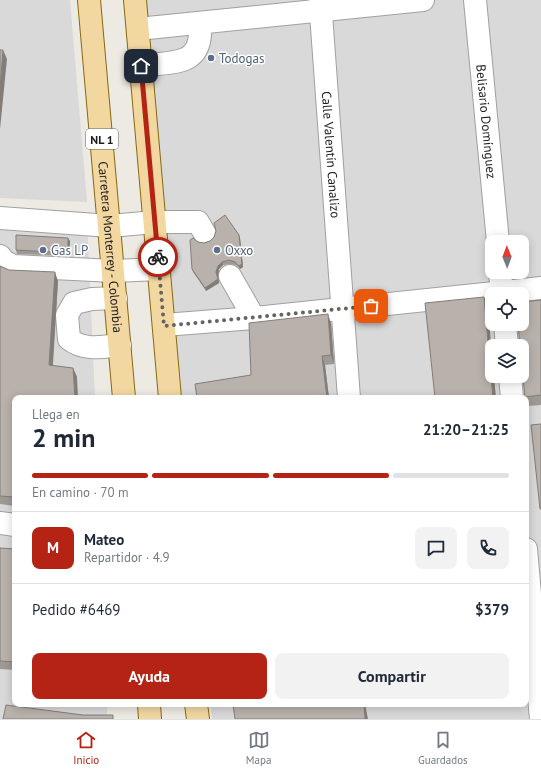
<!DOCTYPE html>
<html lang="es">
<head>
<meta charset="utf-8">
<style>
  body { margin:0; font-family:"PT Sans",sans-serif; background:#f2f2f3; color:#1f2937; height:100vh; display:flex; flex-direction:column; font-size:15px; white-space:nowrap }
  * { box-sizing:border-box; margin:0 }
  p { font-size:13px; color:#747a83 }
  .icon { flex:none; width:22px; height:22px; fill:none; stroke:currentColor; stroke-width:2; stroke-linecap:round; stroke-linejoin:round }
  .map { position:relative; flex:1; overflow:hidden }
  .side { position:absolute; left:12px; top:395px; width:517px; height:312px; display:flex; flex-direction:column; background:#fff; border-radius:8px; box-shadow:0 2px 10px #0003 }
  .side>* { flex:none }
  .needle { width:26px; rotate:359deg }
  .buttons { position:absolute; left:485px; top:235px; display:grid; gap:8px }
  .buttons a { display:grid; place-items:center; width:44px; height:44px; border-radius:8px; background:#fff; box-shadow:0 2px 10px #0003; font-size:20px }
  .pin { position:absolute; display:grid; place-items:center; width:34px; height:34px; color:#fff; margin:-17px; border-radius:8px; box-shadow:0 2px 6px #0006 }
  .courier { position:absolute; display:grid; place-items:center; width:40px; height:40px; margin:-20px; border:3px solid #b42314; border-radius:50%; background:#fff; color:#222; box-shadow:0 1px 5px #0007 }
  .overview em { font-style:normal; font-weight:600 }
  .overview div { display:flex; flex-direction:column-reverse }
  .overview { display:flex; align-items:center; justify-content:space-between; height:68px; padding:0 20px }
  h1 { font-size:26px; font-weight:600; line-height:30px }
  .bar { display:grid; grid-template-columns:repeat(4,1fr); gap:6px 4px; align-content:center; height:48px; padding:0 20px }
  .bar i { height:5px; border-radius:3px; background:#e0e1e3 }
  .bar .on { background:#b42314 }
  .bar p { grid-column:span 4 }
  .line { display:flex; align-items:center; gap:10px; padding:0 20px; border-top:1px solid #e0e1e3 }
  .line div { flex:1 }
  .round { display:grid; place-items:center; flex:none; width:42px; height:42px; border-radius:8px; background:#f2f2f3 }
  .action { display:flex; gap:8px; margin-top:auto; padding:8px 20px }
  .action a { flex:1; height:46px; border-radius:8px; background:#b42314; color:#fff; font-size:16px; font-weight:600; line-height:46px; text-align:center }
  .action a+a { background:#f2f2f3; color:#1f2937 }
  .tab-bar { display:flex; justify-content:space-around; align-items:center; height:56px; border-top:1px solid #e0e1e3; background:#fff; font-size:11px; color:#747a83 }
  .tab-bar a { display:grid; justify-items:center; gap:2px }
  .tab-bar .on { color:#b42314 }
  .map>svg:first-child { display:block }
  .residential { fill:#dad9d9; fill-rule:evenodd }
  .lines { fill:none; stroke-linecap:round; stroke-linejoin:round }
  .minor-casing { stroke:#a0a0a0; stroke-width:24 }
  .major-casing { stroke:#85690e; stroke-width:24 }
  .minor { stroke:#fff; stroke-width:22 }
  .major { stroke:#f2d7a1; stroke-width:22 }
  .wall { fill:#9f9994 }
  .shaded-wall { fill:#827d78 }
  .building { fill:#b9b2ac; stroke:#827d78 }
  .done { stroke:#656461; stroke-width:4; stroke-dasharray:0 7.2 }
  .route { stroke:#b42314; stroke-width:5 }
  .service-dot { fill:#5c6f8a; stroke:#fff; stroke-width:1.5 }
  .labels { text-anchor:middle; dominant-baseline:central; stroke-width:3; stroke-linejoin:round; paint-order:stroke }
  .shield { fill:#fff; stroke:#606060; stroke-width:1 }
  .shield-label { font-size:12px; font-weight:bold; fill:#1c1c1c }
  .service-label { font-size:13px; fill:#4e5e75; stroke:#fff; text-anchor:start }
  .street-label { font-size:13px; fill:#1c1c1c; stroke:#fff }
</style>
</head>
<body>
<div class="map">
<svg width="541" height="719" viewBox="0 0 541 719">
  <rect width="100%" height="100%" fill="#eceae2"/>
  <!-- residential -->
  <path class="residential" d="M0,0H70L87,202L0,198Z
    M140,0H541V719H212L210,704H526V398H180ZM492,242H522V272H492ZM492,294H522V324H492ZM492,346H522V376H492Z
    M0,212L87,218L95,398H15V704H107V719H0Z"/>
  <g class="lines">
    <defs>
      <g id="minor">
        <path id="s1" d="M320,0L349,398"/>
        <path id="s2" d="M475,0L498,242"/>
        <path d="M138,29L423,0"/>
        <path d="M141,66C175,61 203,67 200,24"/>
        <path d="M0,218L110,226L155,222H198L205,234"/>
        <path d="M0,256L4,261L13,266L114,271L159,269"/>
        <path d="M500,272L502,294"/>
        <path d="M230,276L254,318"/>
        <path d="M116,298L92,299L74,303L67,315L69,339C84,351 102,347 120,345"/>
        <path d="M505,324L507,346"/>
        <path d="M164,325L254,318L541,288"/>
        <path d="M510,376L512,398"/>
        <path d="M0,523L15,525"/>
        <path d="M526,549L541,719"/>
      </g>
      <g id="major">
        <path id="s3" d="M89,0L124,398"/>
        <path d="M135,0L170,398"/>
        <path d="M149,704L150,719"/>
        <path d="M196,704L198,719"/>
      </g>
    </defs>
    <!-- minor casing -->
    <use href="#minor" class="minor-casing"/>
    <!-- major casing -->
    <use href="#major" class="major-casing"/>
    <!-- minor -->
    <use href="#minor" class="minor"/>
    <!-- major -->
    <use href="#major" class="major"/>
  </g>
  <!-- wall -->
  <path class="wall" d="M239,235L240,238L243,267L240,269L236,265L230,264L223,265L219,269L218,276L219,283L206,291L193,272L192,269L198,242L204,243L210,241L214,237Z
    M70,241L69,256L17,254L16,250Z
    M0,266L9,270L58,281L53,366L73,368L77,377L15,398V506L0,504Z
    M541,300V405L528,406L526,398L525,397Z
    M331,323L334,364L325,365L329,398H197L251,375Z
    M0,548L15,549V670L0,669Z"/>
  <!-- shaded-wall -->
  <path class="shaded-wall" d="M3,50L7,59L0,129V88Z
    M239,235L240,238L243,267L240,269L239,266Z
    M68,238L70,241L69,256L68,253Z
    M222,262L223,265L219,269L218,276L219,283L206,291L205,288L216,272L218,266Z
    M55,272L58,281L52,374L49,365Z
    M484,297L488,306L492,357V376H494L496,398H493Z
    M328,314L331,323L334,364L331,355Z
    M322,356L325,365L329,398H327Z
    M73,368L77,377L78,398H75Z
    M364,704H365L368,719H365Z"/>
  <!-- building -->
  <path class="building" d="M0,50H3L0,88Z
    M225,215L239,235L242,264L239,266L235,262L229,260L222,262L218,266L216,272L218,279L205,288L192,269L190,240L193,238L198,242L204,243L210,241L214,237L216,231L214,223Z
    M16,235L68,238V253L16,250Z
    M0,266L9,270L55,272L49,365L73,368L75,398H15V497L0,496Z
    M484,297L493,398H435L425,303Z
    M541,300V395L525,397L522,367V346H520L518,324H522V302Z
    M328,314L331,355L322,356L327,398H197L195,384L251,375L249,323Z
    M541,424V509H540L531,425Z
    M0,548L15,549V662L0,661Z
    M233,704H364L365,719H235Z
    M6,705L83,715H113V719H3Z"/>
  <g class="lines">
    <!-- done -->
    <path class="done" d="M158,257L164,326L371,306"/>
    <!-- route -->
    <path class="route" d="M141,66L158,257"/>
  </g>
  <!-- markers -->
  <g class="service-dot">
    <circle cx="211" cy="58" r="4"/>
    <circle cx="43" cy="250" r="4"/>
    <circle cx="217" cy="250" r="4"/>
  </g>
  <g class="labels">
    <!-- shield labels -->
    <rect class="shield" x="86" y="129" width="32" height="20" rx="3"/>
    <g class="shield-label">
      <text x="102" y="139">NL 1</text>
    </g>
    <!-- service labels -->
    <g class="service-label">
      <text x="219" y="58">Todogas</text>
      <text x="51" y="250">Gas LP</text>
      <text x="225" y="250">Oxxo</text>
    </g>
    <!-- street labels -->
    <g class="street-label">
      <text stroke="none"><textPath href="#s2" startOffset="122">Belisario Domínguez</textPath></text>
      <text stroke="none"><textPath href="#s1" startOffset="155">Calle Valentín Canalizo</textPath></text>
      <text stroke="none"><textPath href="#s3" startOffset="248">Carretera Monterrey - Colombia</textPath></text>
    </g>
  </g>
</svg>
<div class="buttons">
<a><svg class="needle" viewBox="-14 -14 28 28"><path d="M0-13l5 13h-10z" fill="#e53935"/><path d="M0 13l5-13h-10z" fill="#747a83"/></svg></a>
<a><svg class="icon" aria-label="locate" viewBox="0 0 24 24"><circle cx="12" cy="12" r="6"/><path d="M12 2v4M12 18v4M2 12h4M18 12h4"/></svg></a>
<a><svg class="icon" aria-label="layers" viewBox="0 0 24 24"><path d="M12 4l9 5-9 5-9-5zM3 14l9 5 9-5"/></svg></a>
</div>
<div class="pin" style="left:371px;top:306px;background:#ea580c"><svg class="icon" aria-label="bag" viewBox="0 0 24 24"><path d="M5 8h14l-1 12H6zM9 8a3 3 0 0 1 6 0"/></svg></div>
<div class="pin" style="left:141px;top:66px;background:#1f2937"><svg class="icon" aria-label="home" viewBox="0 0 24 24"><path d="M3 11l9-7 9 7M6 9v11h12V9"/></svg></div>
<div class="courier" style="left:158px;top:257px"><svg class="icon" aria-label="bike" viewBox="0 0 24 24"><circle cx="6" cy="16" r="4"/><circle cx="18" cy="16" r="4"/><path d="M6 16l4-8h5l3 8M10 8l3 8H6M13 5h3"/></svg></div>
<section class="side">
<div class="overview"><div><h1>2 min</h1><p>Llega en</p></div><em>21:20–21:25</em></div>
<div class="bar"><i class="on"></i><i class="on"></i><i class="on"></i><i></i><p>En camino · 70 m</p></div>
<div class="line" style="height:72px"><b class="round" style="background:#b42314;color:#fff">M</b><div><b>Mateo</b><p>Repartidor · 4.9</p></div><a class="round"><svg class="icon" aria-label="chat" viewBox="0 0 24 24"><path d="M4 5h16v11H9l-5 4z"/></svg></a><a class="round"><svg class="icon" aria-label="phone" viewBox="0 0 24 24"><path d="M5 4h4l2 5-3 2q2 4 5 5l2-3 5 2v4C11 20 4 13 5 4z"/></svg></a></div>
<div class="line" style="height:52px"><div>Pedido #6469</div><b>$379</b></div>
<div class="action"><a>Ayuda</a><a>Compartir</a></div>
</section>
</div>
<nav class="tab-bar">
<a class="on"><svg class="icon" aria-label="home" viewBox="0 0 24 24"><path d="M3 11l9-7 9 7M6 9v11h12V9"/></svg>Inicio</a>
<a><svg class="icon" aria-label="map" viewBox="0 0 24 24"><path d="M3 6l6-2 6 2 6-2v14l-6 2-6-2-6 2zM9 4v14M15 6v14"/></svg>Mapa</a>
<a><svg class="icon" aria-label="saved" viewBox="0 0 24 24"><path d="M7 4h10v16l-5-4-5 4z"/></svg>Guardados</a>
</nav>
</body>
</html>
